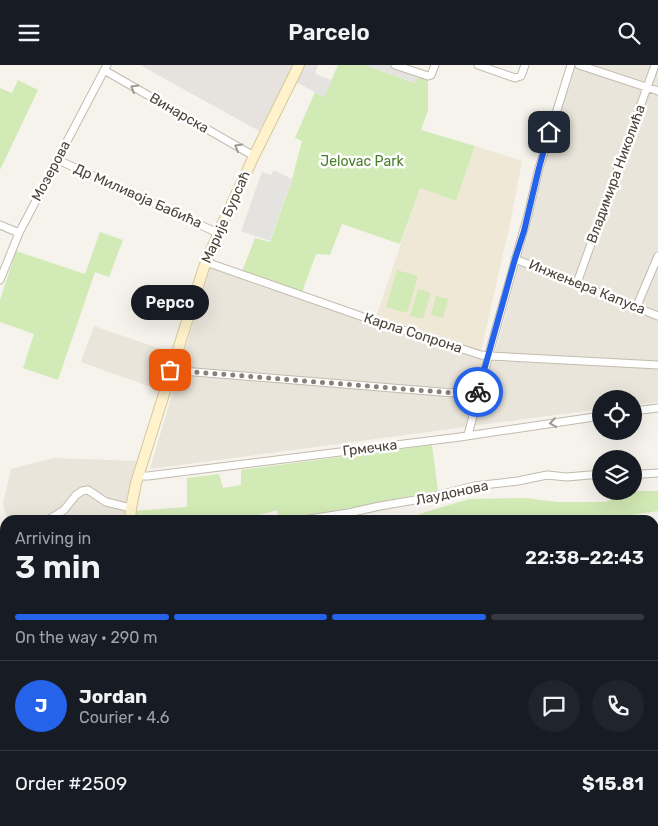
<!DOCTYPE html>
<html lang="en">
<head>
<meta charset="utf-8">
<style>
  body { margin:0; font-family:Rubik,sans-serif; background:#20242c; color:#f1f3f6; height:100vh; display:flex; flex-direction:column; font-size:19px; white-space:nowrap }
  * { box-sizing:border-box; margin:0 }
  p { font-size:16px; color:#9ea1a6 }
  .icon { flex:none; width:28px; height:28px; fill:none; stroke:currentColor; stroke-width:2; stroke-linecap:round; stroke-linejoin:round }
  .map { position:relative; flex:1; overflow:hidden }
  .drawer { position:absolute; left:0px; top:450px; width:659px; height:311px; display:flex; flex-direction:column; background:#171b24; border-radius:15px 15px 0 0; box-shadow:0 5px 20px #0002 }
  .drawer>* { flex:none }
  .buttons { position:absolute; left:592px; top:325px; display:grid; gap:10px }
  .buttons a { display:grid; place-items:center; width:50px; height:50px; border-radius:50%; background:#171b24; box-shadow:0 5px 20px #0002; font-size:25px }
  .pin { position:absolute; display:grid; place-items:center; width:42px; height:42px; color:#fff; margin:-21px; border-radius:10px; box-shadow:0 2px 8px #0006 }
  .courier { position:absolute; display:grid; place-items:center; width:50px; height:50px; margin:-25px; border:4px solid #2563eb; border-radius:50%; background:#fff; color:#222; box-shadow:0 1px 6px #0007 }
  .bubble { position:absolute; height:35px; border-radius:18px; background:#171b24; box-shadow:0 5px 20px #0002; font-size:16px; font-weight:600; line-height:35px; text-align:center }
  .headline em { font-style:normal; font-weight:600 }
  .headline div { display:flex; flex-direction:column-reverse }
  .headline { display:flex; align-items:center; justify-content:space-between; height:85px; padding:0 15px }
  h1 { font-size:32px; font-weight:600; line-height:38px }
  .bar { display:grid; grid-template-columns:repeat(4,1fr); gap:8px 5px; align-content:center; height:60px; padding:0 15px }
  .bar i { height:6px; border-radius:4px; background:#363941 }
  .bar .active { background:#2563eb }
  .bar p { grid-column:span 4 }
  .line { display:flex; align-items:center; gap:12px; padding:0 15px; border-top:1px solid #363941 }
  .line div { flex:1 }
  .round { display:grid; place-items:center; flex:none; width:52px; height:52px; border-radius:26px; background:#20242c }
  header { display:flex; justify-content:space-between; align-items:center; height:65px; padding:0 15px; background:#171b24; font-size:22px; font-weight:600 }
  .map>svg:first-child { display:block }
  .residential { fill:#eae5da }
  .industrial { fill:#e6e2dd }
  .education { fill:#efe8d6 }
  .green { fill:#d2eab5 }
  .parking { fill:#e5e3e0 }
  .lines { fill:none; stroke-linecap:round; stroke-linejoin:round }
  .street-casing { stroke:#c2bbae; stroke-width:9 }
  .secondary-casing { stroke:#d6c79b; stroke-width:12 }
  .street { stroke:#fff; stroke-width:7 }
  .secondary { stroke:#fff3cd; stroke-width:10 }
  .oneway { stroke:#9c9892 }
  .done { stroke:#878178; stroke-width:5; stroke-dasharray:0 9 }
  .route { stroke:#2563eb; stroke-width:6 }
  .labels { text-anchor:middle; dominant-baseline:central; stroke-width:5; stroke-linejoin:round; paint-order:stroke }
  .street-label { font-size:14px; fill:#4b4439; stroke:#fff }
  .park-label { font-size:14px; fill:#4a7f2a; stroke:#fff }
</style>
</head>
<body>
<header><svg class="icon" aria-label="menu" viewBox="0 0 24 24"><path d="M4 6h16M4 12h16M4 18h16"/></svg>Parcelo<svg class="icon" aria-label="search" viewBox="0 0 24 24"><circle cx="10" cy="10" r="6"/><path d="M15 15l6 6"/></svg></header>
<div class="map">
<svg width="658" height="761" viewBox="0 0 658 761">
  <rect width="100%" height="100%" fill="#f6f3ec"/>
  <!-- residential -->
  <path class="residential" d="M575,0H658V296L495,288L534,145L543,101Z
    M210,201L307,235L482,294L494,296L658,303V337L634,340V334H601V344L150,404Z
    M94,261L164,285L151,322L81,297Z
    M54,393L138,396L126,455H7L3,438L11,404Z
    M654,478L658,481V761H57L58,756H654Z"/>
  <!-- industrial -->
  <path class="industrial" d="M140,0H294L259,66Z"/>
  <!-- education -->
  <path class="education" d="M475,81L522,96L511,154L481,287L376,252L420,123L456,136Z"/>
  <!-- green -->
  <path class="green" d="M338,0H365L415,18L419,9L428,11V46L421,65L475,81L456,136L420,123L400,179L342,159L330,190L316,189L301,230L241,209L255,173L270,177L291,118L302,76L295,73L315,27L324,32Z
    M18,15L38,25L0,105V23L12,28Z
    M100,167L123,175L109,212L95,207L58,315L23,303L34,269L0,257V235L16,186L85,209Z
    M397,205L418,211L407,248L386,242Z
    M418,224L431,228L423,254L410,251Z
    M436,231L448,234L443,253L431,250Z
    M432,380L438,426L286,455H279L277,445L243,455H136L135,446L187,442V413L219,409L223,423L241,420V405Z
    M626,426H658V446L597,455H421L419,449L469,434L525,433L558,437H606Z
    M5,527V606H2L0,613V528Z
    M654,552L658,554V742L654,748V632L657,620L654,618Z
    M0,643L5,645V678L0,677Z
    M335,756H452L468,761H331Z"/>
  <!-- parking -->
  <path class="parking" d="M299,0H318L315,9L332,15L324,32L292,15Z
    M365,0H395L419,9L416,18Z
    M274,105L292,114L270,176L241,166L262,107L271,110Z"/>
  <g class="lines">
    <defs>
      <path id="street" d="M395,0L428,11L431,10L435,0
        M478,0L515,13L521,11L525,0
        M579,0L658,26
        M104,5L254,91
        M58,95L218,168
        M0,160L19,168
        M515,194L658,251
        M206,197L369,254L481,290L490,291L658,300
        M0,215L19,168L107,0
        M577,218L655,0
        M636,243L658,191
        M170,305L478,330
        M634,346L658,343
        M468,370L490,285L528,150L539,103L571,0
        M634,408L642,409L658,408
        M138,411H148L460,372L601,351
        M48,455L64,445L76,430L82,426L88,425L106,437L131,443
        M303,455L348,448L380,441L427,433L474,421L518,416L547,410L567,412L601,409
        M0,472L5,471
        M654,487L658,490
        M0,514H5
        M0,531L5,529
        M654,569L658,570
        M654,632L658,617
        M268,756L280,761
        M349,761L350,756
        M438,761L439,756"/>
      <path id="secondary" d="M130,455L131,443L136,418L204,202L221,162L254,91L299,0
        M52,761L54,756"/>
    </defs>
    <!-- street casing -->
    <use href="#street" class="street-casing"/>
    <!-- secondary casing -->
    <use href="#secondary" class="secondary-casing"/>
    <!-- street -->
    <use href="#street" class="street"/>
    <!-- secondary -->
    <use href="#secondary" class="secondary"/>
  </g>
  <!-- one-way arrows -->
  <defs><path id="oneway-chevron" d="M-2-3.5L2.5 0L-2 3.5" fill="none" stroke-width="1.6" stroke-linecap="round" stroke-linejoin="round" transform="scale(1.25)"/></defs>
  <g class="oneway">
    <use href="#oneway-chevron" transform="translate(134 23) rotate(-150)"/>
    <use href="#oneway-chevron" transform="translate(238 82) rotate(-150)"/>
    <use href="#oneway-chevron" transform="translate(553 358) rotate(172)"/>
  </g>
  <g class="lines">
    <!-- done -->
    <path class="done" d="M170,305L478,330V327"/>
    <!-- route -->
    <path class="route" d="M478,327L515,194L524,166L539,103L549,67"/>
  </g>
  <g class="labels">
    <!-- street labels -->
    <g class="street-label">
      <text transform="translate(179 48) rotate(30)">Винарска</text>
      <text transform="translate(51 106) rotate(-62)">Мозерова</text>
      <text transform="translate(616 109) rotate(-70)">Владимира Николића</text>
      <text transform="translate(138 131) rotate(24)">Др Миливоја Бабића</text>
      <text transform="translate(226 152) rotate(-66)">Марије Бурсаћ</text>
      <text transform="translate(587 222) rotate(22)">Инжењера Капуса</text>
      <text transform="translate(413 268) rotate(18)">Карла Сопрона</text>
      <text transform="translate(370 383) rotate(-7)">Грмечка</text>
      <text transform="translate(452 428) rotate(-12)">Лаудонова</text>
    </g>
    <!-- park labels -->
    <g class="park-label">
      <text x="362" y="96">Jelovac Park</text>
    </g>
  </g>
</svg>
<div class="buttons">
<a><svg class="icon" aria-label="locate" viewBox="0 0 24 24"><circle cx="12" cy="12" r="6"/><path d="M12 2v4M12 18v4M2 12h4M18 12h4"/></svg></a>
<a><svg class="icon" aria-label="layers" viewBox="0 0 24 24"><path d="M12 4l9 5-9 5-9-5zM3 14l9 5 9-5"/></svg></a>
</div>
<div class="pin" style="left:170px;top:305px;background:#ea580c"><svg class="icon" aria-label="bag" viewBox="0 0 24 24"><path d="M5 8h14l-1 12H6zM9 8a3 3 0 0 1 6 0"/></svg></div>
<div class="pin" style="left:549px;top:67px;background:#1f2937"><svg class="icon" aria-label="home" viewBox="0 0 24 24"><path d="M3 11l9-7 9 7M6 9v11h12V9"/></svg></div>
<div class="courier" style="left:478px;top:327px"><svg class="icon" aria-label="bike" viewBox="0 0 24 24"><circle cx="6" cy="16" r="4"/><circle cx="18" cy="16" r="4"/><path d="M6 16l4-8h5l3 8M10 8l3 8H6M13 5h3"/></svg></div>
<div class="bubble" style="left:131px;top:220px;width:78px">Pepco</div>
<section class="drawer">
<div class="headline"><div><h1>3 min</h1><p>Arriving in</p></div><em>22:38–22:43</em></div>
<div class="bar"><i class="active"></i><i class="active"></i><i class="active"></i><i></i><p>On the way · 290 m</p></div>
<div class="line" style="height:90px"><b class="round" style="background:#2563eb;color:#fff">J</b><div><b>Jordan</b><p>Courier · 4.6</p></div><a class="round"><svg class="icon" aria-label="chat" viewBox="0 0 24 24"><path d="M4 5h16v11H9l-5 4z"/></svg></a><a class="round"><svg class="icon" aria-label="phone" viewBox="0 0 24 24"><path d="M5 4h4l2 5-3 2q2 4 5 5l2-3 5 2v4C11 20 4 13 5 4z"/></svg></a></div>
<div class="line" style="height:65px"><div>Order #2509</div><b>$15.81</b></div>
</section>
</div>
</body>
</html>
